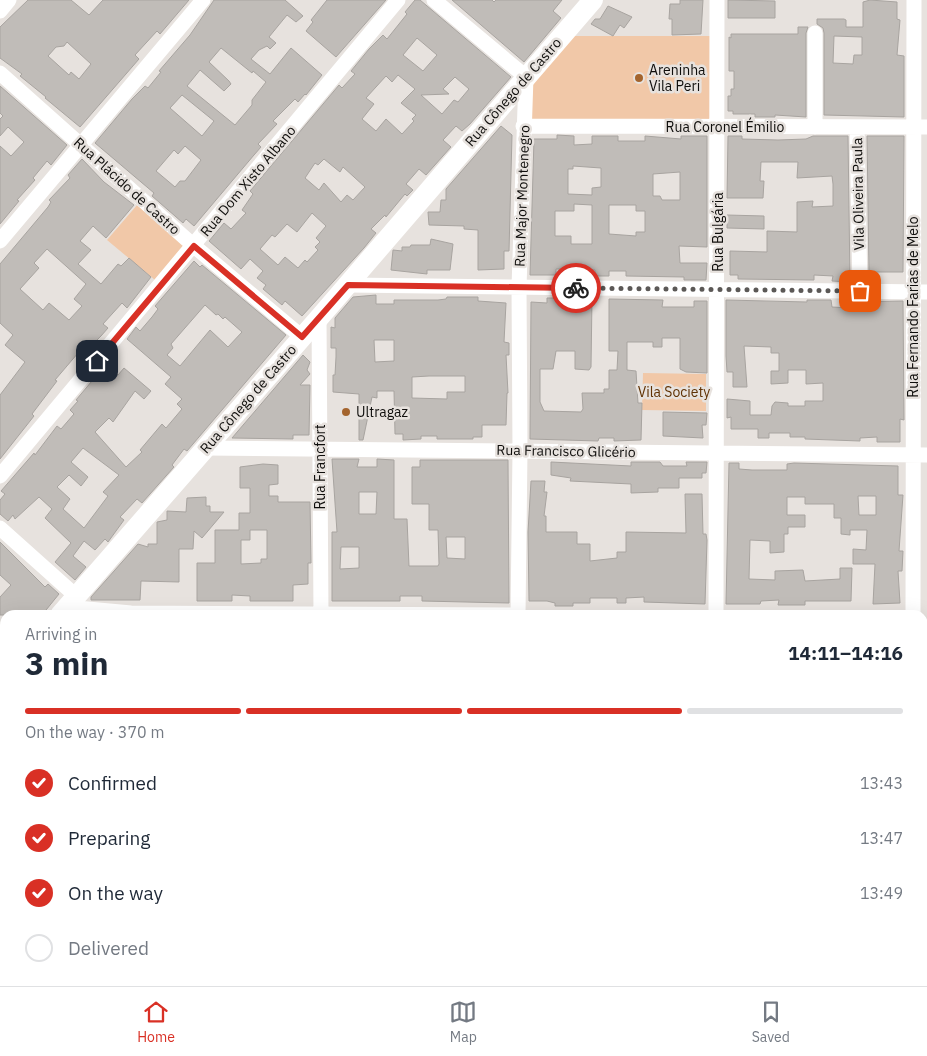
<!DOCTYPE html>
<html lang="en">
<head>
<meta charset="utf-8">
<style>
  body { margin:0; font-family:"IBM Plex Sans",sans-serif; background:#f6f6f7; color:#1f2937; height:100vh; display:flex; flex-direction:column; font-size:19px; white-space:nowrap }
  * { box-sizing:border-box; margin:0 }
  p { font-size:16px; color:#747a83 }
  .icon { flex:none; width:28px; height:28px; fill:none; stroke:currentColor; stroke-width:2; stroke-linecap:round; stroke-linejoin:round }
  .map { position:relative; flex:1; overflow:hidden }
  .drawer { position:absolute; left:0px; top:610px; width:928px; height:376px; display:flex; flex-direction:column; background:#fff; border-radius:15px 15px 0 0; box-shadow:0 5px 20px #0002 }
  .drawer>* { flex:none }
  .pin { position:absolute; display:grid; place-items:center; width:42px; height:42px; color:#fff; margin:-21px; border-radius:10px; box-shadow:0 2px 8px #0006 }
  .courier { position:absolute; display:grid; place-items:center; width:50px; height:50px; margin:-25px; border:4px solid #d93025; border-radius:50%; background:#fff; color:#222; box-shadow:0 1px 6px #0007 }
  .overview em { font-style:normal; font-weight:700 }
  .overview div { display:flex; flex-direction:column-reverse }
  .overview { display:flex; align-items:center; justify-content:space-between; height:85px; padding:0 25px }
  h1 { font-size:32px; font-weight:700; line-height:38px }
  .bar { display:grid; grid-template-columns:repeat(4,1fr); gap:8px 5px; align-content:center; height:60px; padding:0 25px }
  .bar i { height:6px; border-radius:4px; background:#e0e1e3 }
  .bar .selected { background:#d93025 }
  .bar p { grid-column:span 4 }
  ol { padding:0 25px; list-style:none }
  li { display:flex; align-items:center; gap:15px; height:55px }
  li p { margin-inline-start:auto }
  li .icon { padding:5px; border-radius:50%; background:#d93025; color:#fff; stroke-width:4 }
  li:last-child { color:#747a83 }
  li i { width:28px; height:28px; border:2px solid #e0e1e3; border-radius:50% }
  .tab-bar { display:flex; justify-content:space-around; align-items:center; height:70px; border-top:1px solid #e0e1e3; background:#fff; font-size:14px; color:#747a83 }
  .tab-bar a { display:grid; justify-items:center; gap:2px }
  .tab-bar .selected { color:#d93025 }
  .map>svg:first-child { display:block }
  .built { fill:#e1d6cd }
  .green { fill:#f1c8a8 }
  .building { fill:#c0bcb8; stroke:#a8a4a0; fill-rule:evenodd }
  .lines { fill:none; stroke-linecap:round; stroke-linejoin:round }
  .minor { stroke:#fff; stroke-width:15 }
  .major { stroke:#fff; stroke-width:20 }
  .done { stroke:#5b5856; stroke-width:5; stroke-dasharray:0 9 }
  .route { stroke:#d93025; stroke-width:6 }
  .poi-dot { fill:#a4642d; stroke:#e7e2de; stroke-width:2 }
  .labels { text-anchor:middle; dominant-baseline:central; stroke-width:5; stroke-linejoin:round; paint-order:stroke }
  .poi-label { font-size:14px; fill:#0f0e0c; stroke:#e7e2de; text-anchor:start }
  .street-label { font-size:14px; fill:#0f0e0c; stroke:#e7e2de }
  .park-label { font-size:14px; fill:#603204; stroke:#e7e2de }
</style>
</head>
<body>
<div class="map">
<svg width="927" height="986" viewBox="0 0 927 986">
  <rect width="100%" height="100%" fill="#e7e2de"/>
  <!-- built -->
  <path class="built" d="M401,981H507V986H401Z"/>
  <!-- green -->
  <path class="green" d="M574,36H712L710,123L529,120L526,91Z
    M144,197L198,242L161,285L107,240Z
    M643,373L706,374V411L642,410Z
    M841,981H900V986H841Z"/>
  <!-- building -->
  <path class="building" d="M28,0H71L89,15L103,0H189L160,34L157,31L135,55L139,59L80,127L45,98L46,97L20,76L22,74L0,58V27ZM67,42L91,64L79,79L71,72L69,75L48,56L56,47L64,46Z
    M214,0H285L303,16L296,22L287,15L269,37L276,43L270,49L267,46L259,50L251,59L270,74L291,48L322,75L306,95L305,94L298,102L295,99L273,121L277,124L258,144L261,147L254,155L194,226L186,219L183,223L152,196L154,193L95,143L132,99L145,86L148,88L161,72L159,71L190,35ZM221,48L252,73L253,71L266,82L252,100V105L235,125L187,86L200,70L224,91L231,84L229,81L209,62ZM182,95L214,121L202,136L170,108ZM185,146L201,160L185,181H180L175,187L156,171L174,150L178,154Z
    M327,0H386L336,57L306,31L313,22L311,20Z
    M415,0H420L511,77L470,124L462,131L456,126L443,140L451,147L426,175L419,169L413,176L406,184L413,190L407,196L405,194L386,217L385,215L371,229L376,233L364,248L302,316L285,301L282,305L263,289L266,285L257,278L263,271L250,259L241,269L209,241L224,223L231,229L246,213L242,210L253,194L250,191L339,85L342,88L355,74L351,71L369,49L383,35L387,39L407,14L405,12ZM417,38L437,55L423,71L403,55ZM398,75L415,89L401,103L416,115L412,119L414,121L402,134L386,119L376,131L362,119L374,104L366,98L386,76L392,82ZM455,77L469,89L458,102L454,100L442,114L421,95L449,94L443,89ZM324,159L340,172L343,167L365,187L353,200L347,195L341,202L324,183L319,190L305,178L315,163L318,165ZM312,213L326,226L316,238L320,242L315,247L318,250L307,262L305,260L298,268L285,257L278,265L260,249L272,235L275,237L287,224L297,232Z
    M452,0H492L494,2L496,0H562L553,11L561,18L524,62Z
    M680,0H703L701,34L672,35V19H669L670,4H680Z
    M728,0L775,1V18H728Z
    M870,0L897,2V19L900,20L897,55L904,56V117L824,115V33L823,28L817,24V19H844L846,20V27H863V2ZM834,36L862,37V55H854L853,64L833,63Z
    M608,6L632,17L624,28L620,25L613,36L591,24L595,19H600Z
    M798,27H808L806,33V117L775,115V117H755V114H733V111H728V96H731V89H734V71H729V37L731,38V34H798Z
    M0,86L67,145L51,165L47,161L33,178L35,180L17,200L19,201L0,224V146L11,156L24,142L8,127L0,136V119L3,116L0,113Z
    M501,126L512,135L509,251H504V269L478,270V230L464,229V226L429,225L428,212H440L441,200H446V189Z
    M557,135L574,136V145L592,144V136H618V141H645V136L681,139V136H707V247L679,246L680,263H707L706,280H684V277L626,276V271H609V276H595V270L575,269H556V275H530L534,139H557ZM573,166L601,168V187L592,188V195L568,194V169H573ZM680,172V200H662L660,196H653V174ZM574,204L592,205V244H571V236H555V211H574ZM609,205H636V211H645V232H636V236L609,234Z
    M728,136H742V139L778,140L806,139L813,136H848L850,282L832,281L833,276L814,275V280L738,279V275H730V251L767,252V231L797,232V202L813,201L812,207L833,206V184L832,176L797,178L798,162H761L760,181H764L763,198H727Z
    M867,136H904L903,272H869Z
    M82,159L104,182L134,205L106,238L93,226L80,241L91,250L78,264L101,284L118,264L121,266L129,258L151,277L127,308L122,303L103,324L108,328L101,336L88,349L84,346L55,380L57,381L32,414L34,416L0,459V395L25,362L5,345L13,335L0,323V264L48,207L51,202L49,200L70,178L68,175ZM47,249L86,284L74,299L82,306L69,320L49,303L43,310L20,289L39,268L34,263Z
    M727,215L764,216V229L727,228Z
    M431,239L453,244L450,270H427V274L391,270L393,250L402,251V247H410L411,245H430Z
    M194,261L200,267L202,265L286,335L187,451L184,449L172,465L174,467L142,503L137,499L120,517L124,520L108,542L105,539L95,550L84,541L73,556L86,567L75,580L55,562L71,543L45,518L52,509L39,497L15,519L13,515L8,521L0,514V500L5,494L1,491L34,453L35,455L57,426L61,429L74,414L70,410L78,401L76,400L97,375L98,377L101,373L105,376L111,369L118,375L124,368L151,391L144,399L135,391L113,422L109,418L95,432L126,467L142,452L140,450L162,424L166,428L182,409L177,404L182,399L165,384L171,377L127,339L136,327L140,331L152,317L158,309L155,306ZM205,305L216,315L218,314L223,319L225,317L242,332L228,347L210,330L180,366L167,355L173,348L171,344ZM83,448L119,475L103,492L108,496L84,528L63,509L70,499L57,487L69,475L81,486L88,477L71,462Z
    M376,295V304H394V300H438L446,299L447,297H478V301L506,303L504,342L509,343V355H506L508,393H507L506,425H482V437H473V439H437V436H421V439L403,440V434H395L394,391H377V398L372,397L363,440H359V394L333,392V375H335L336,357V348H331V327L335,328V318L353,297ZM374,340H394V361L375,362ZM429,376H465V392H447V399L412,398V377Z
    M547,298H592L591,367L589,370L575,369V351H556L553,369H540V402L544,411L581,412L583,409L582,393H604V389H609V370H617L618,351H609V299L663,300L662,307H694V301H707V373L686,372L680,369V338H662V347H653V342H627V370L636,371L638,403H642L641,440L614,441V438H599L598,441L530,439L531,302L547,303Z
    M726,300L807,302V300H831L832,307L851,308V302L903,301L904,420L900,419V442H877V437L860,438V441L805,439V437H790V433H769V438H758V429H731V417L727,418V399L750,401V415H771L772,406L775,402L788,403V406H805V401H823V383L806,384V370H788V383L771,384V371H779V353H771V347L744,346L747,387H733V372H727L726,356Z
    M303,355L310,362L307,370L310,374L300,385H310L309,435H293V439L232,438Z
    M663,412L707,413L706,425H702L703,438L663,436Z
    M332,459H359L357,467H377V459L394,460V519H407L409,566H438L439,564L438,530H429V504H412V467H420V460H508L509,603L422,601V596H400V601H332V532H337ZM359,492H377L376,514H359ZM446,537H465V559L447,558ZM341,547H359V568L340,569Z
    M551,462L631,466V462H660L663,466H687L686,462H707L706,473H702V478H679V488H658V492L631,493V484L570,481L571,478L551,475Z
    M729,463H739V469L752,470H787V464L794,463L898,466V495H903L899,551H903L902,571H898L900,603L873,604L875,564H853V549L866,550L867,530H850V535L841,534V518H834V504H805V497H787V515H805V527H788V534H784V552L770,553V541L750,540L749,579L775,580V571L803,570L805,581L840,579V568H852L851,601H805V605H778L779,600L761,601L760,604H726ZM858,496H876V515H859Z
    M263,464L278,465V484L269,485V496H278V502H310L311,563H308V584L293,585V601H250V596L232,595V601H197V563H215V530H239V513H250V488H240V467ZM250,530H267V559H261V563L241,564V540H250Z
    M531,481H545L544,492H547L544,516H546V532H577V544H590V561L617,558V552H626V532L686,533L685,494H702L703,534H706L707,540L705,604L644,602V597L626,598V603H617V598H590V603H573V606H555V603L547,601H529L528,532Z
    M206,497V506H210V512H224L202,538L194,531L193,549H179V582L141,581L140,600H91V597L138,544L148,547V544H157V522L167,520V511L186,512L187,498Z
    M0,542L45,587L48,584L59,594L42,615H0V597L11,585L0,575Z"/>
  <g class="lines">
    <!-- minor -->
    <path class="minor" d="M434,0L526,77L519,287L520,451L518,615
      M0,11L9,0
      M815,33V127
      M0,73L194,246L302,337
      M523,126L927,127
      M857,127L860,291
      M0,241L203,0
      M348,285L927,292
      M319,318L321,615
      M205,448L927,455
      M0,476L398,0
      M0,528L76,596
      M66,607L131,613L517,615
      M716,615L717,0
      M913,615L914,0
      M0,769H5
      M922,782H927
      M0,856H5
      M0,933H5
      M922,940H927
      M125,986V981
      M319,986V981
      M380,986V981
      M518,986V981
      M714,986V981
      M911,986V981"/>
    <!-- major -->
    <path class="major" d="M60,615L319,318L593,0
      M0,684L5,678"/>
  </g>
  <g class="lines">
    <!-- done -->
    <path class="done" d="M576,288L860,291"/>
    <!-- route -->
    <path class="route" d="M97,361L194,246L302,337L348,285L576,288"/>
  </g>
  <!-- markers -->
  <g class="poi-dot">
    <circle cx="639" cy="78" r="5"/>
    <circle cx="346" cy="412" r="5"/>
  </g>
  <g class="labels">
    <!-- poi labels -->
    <g class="poi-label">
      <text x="649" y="70">Areninha<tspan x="649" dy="16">Vila Peri</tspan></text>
      <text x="356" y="412">Ultragaz</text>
    </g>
    <!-- street labels -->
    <g class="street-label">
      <text transform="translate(513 92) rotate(-49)">Rua Cônego de Castro</text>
      <text x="725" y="127">Rua Coronel Émilio</text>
      <text transform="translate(248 181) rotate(-50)">Rua Dom Xisto Albano</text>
      <text transform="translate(127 186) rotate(42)">Rua Plácido de Castro</text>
      <text transform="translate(858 194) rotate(-91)">Vila Oliveira Paula</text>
      <text transform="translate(522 196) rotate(-88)">Rua Major Montenegro</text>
      <text transform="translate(718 232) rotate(-90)">Rua Bulgária</text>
      <text transform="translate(913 307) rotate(-90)">Rua Fernando Farias de Melo</text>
      <text transform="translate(248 399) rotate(-49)">Rua Cônego de Castro</text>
      <text transform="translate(566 451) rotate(1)">Rua Francisco Glicério</text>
      <text transform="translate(320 467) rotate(-90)">Rua Francfort</text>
    </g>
    <!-- park labels -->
    <g class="park-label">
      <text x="674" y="392">Vila Society</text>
    </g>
  </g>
</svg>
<div class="pin" style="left:860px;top:291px;background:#ea580c"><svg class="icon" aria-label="bag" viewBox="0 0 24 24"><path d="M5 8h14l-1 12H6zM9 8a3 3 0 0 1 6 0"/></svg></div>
<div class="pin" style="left:97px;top:361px;background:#1f2937"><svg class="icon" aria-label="home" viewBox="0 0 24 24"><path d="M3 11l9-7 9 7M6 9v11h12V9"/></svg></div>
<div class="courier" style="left:576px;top:288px"><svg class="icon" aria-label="bike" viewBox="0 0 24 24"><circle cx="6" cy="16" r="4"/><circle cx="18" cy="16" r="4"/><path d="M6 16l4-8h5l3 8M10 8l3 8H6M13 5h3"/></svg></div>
<section class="drawer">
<div class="overview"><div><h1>3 min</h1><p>Arriving in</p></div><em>14:11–14:16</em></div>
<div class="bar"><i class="selected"></i><i class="selected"></i><i class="selected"></i><i></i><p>On the way · 370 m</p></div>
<ol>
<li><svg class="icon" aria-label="check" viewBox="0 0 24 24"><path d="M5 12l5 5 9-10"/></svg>Confirmed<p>13:43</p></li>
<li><svg class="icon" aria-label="check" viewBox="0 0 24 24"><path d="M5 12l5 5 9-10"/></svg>Preparing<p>13:47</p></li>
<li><svg class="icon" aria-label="check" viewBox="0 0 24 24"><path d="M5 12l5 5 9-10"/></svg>On the way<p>13:49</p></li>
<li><i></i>Delivered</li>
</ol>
</section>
</div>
<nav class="tab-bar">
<a class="selected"><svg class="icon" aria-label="home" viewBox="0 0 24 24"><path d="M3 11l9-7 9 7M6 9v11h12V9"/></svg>Home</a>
<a><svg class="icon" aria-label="map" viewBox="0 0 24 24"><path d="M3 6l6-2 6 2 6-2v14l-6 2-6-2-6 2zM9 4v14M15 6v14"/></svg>Map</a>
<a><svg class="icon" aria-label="saved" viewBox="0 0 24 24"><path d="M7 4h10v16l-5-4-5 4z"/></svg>Saved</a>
</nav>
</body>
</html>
